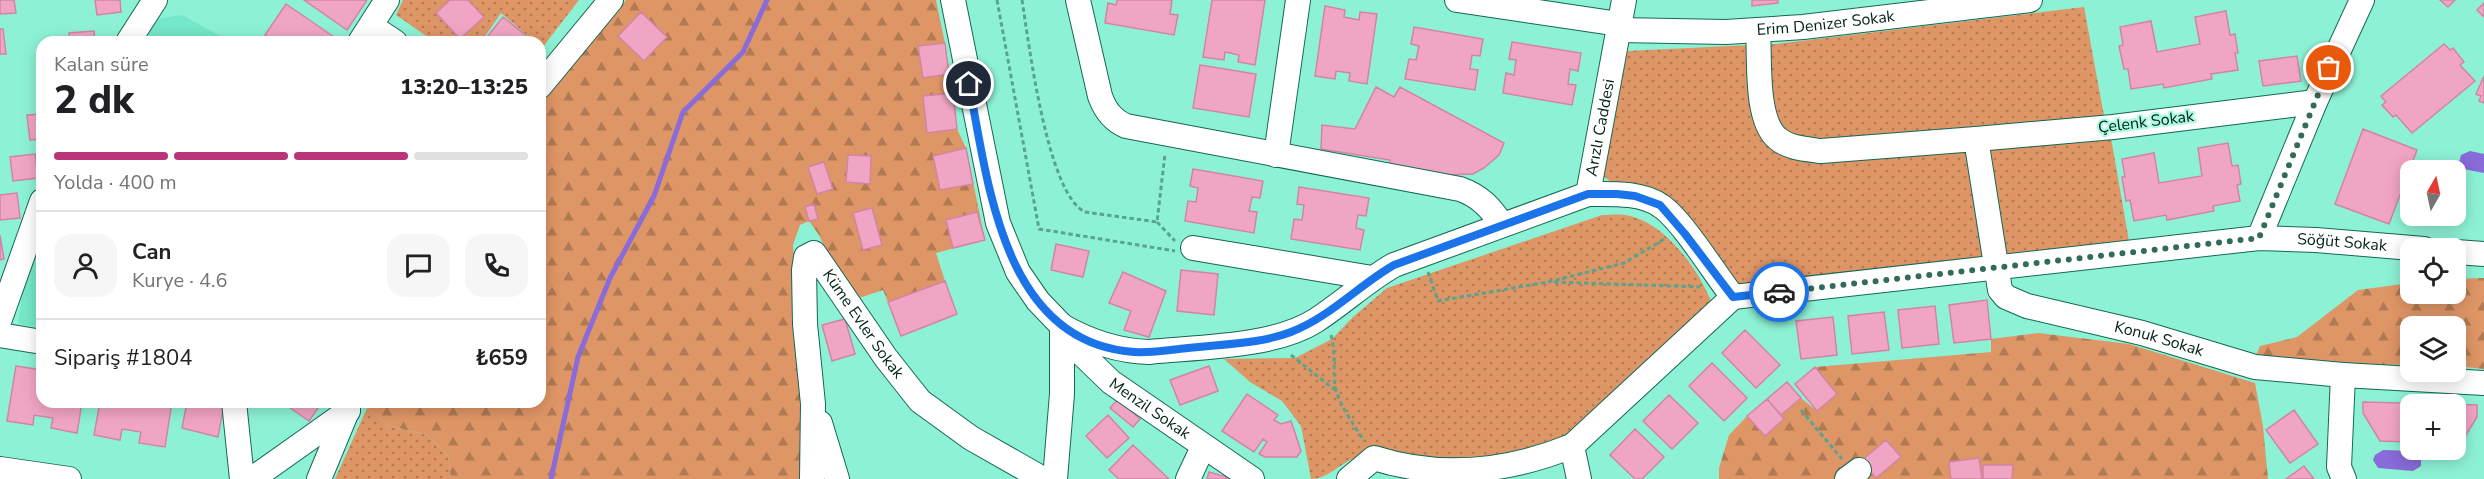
<!DOCTYPE html>
<html lang="tr">
<head>
<meta charset="utf-8">
<style>
  body { margin:0; font-family:"Nunito Sans",sans-serif; background:#f6f6f6; color:#202124; height:100vh; display:flex; flex-direction:column; font-size:22px; white-space:nowrap }
  * { box-sizing:border-box; margin:0 }
  p { font-size:20px; color:#757577 }
  .icon { flex:none; width:33px; height:33px; fill:none; stroke:currentColor; stroke-width:2; stroke-linecap:round; stroke-linejoin:round }
  .map { position:relative; flex:1; overflow:hidden }
  .panel { position:absolute; left:36px; top:36px; width:510px; height:372px; display:flex; flex-direction:column; background:#fff; border-radius:18px; box-shadow:0 3px 15px #0003 }
  .panel>* { flex:none }
  .needle { width:39px; rotate:9deg }
  .tools { position:absolute; left:2400px; top:160px; display:grid; gap:12px }
  .tools a { display:grid; place-items:center; width:66px; height:66px; border-radius:12px; background:#fff; box-shadow:0 3px 15px #0003; font-size:30px }
  .pin { position:absolute; display:grid; place-items:center; width:51px; height:51px; color:#fff; margin:-26px; border:3px solid #fff; border-radius:50%; box-shadow:0 2px 6px #0007 }
  .courier { position:absolute; display:grid; place-items:center; width:60px; height:60px; margin:-30px; border:4px solid #1a73e8; border-radius:50%; background:#fff; color:#222; box-shadow:0 2px 8px #0007 }
  .head em { font-style:normal; font-weight:800 }
  .head div { display:flex; flex-direction:column-reverse }
  .head { display:flex; align-items:center; justify-content:space-between; height:102px; padding:0 18px }
  h1 { font-size:39px; font-weight:800; line-height:45px }
  .bar { display:grid; grid-template-columns:repeat(4,1fr); gap:9px 6px; align-content:center; height:72px; padding:0 18px }
  .bar i { height:8px; border-radius:4px; background:#e0e0e0 }
  .bar .selected { background:#b93478 }
  .bar p { grid-column:span 4 }
  .line { display:flex; align-items:center; gap:15px; padding:0 18px; border-top:2px solid #e0e0e0 }
  .line div { flex:1 }
  .round { display:grid; place-items:center; flex:none; width:63px; height:63px; border-radius:18px; background:#f6f6f6 }
  .map>svg:first-child { display:block }
  .built { fill:#76e7c8 }
  .grass { fill:url(#grass-dots) }
  .forest { fill:url(#forest-firs) }
  .water { fill:#896bd9 }
  .lines { fill:none; stroke-linecap:round; stroke-linejoin:round }
  .stream { stroke:#896bd9; stroke-width:5 }
  .building { fill:#f1a5c4; stroke:#d284a5; stroke-width:1.5 }
  .minor-casing { stroke:#136855; stroke-width:26 }
  .path { stroke:#59a48f; stroke-width:3; stroke-dasharray:4.5 3; stroke-linecap:butt }
  .minor { stroke:#fff; stroke-width:24 }
  .done { stroke:#326a5b; stroke-width:6; stroke-dasharray:0 10.8 }
  .route { stroke:#1a73e8; stroke-width:8 }
  .labels { text-anchor:middle; dominant-baseline:central; stroke-width:4.5; stroke-linejoin:round; paint-order:stroke }
  .street-label { font-size:16px; fill:#012119; stroke:#adfbe3 }
</style>
</head>
<body>
<div class="map">
<svg width="2484" height="479" viewBox="0 0 2484 479">
  <defs>
    <pattern id="grass-dots" width="8" height="8" patternUnits="userSpaceOnUse" patternTransform="scale(1.5)"><rect width="8" height="8" fill="#df9666"/><path d="M2 2h.1M6 6h.1" fill="none" stroke="#b27a53" stroke-width="1.8" stroke-linecap="round"/></pattern>
    <pattern id="forest-firs" width="22" height="20" patternUnits="userSpaceOnUse" patternTransform="scale(1.5)"><rect width="22" height="20" fill="#df9666"/><path d="M5 1l3.5 6h-7zM16 11l3.5 6h-7z" fill="#b27a53"/></pattern>
  </defs>
  <rect width="100%" height="100%" fill="#8df2d5"/>
  <!-- built -->
  <path class="built" d="M182,15L231,42H136L150,20Z
    M42,230V328L18,324L25,270Z"/>
  <!-- grass -->
  <path class="grass" d="M403,0H579L542,48L540,42H535L501,13L481,42H435L396,15Z
    M2084,7L2104,116L1813,143L1792,138L1771,113L1767,45Z
    M1750,45C1751,67 1747,111 1757,130C1768,149 1790,157 1809,162L1968,148L1988,261L1739,289L1668,200L1615,185L1602,175L1627,51Z
    M2110,132L2130,247L2005,257L1989,146Z
    M1602,215C1609,215 1618,214 1625,215C1665,221 1700,271 1713,306L1577,430C1538,451 1488,460 1444,461C1416,461 1387,454 1360,457C1343,459 1330,479 1311,479L1301,426L1282,401L1250,382L1224,359L1295,358L1332,339L1353,317L1387,288Z
    M367,408L387,425L427,435L448,456L451,479H335Z"/>
  <!-- forest -->
  <path class="forest" d="M626,0H936L945,43L957,129L966,148L985,240L936,253L945,281L888,302L883,290L856,299L836,273L819,235L809,221L800,225L793,245L805,479H451L448,456L427,435L387,425L367,408L369,402H540V102Z
    M2484,278V369L2456,366V327H2410V365L2294,363L2256,355L2260,346L2297,337L2358,290L2410,283V294H2456V279Z
    M2038,333L2129,344L2255,383L2263,426L2268,479H1719V468L1729,435L1747,416L1784,419L1781,415L1801,398L1817,411L1837,394L1815,367L1991,352V339Z"/>
  <!-- water -->
  <path class="water" d="M2470,151L2484,154V173L2463,169L2459,163L2461,155Z
    M2383,450L2414,451L2421,456V466L2413,471L2378,468L2373,460L2375,455Z"/>
  <g class="lines">
    <!-- stream -->
    <path class="stream" d="M551,479L578,357L610,278L654,196L683,112L743,52L767,0"/>
  </g>
  <!-- building -->
  <path class="building" d="M0,0H14L16,13L0,14Z
    M95,0H120L121,12L97,15Z
    M304,0H367L347,30Z
    M450,0H468L484,17L460,39L436,13Z
    M1117,0H1172L1170,14L1178,15L1174,35L1105,23L1108,3L1116,5Z
    M1212,0H1265L1255,65L1238,62L1239,55L1225,52L1224,60L1203,57Z
    M1752,0H1778V3L1752,6Z
    M2440,0H2455L2448,7Z
    M2484,3V17L2477,10Z
    M286,4L340,41L339,42H276L265,35Z
    M1325,6L1345,10L1344,17L1359,20L1360,12L1377,14L1367,84L1349,81L1350,73L1336,71L1335,79L1315,76Z
    M2226,11L2230,35L2235,34L2238,53H2235L2238,70L2211,74L2212,79L2164,88L2163,84L2131,89L2128,69H2124L2119,46L2123,45L2120,27L2151,21L2157,52L2200,44L2195,17Z
    M641,12L667,37L644,61L618,36Z
    M503,17L534,42H483Z
    M1414,27L1483,39L1480,56L1472,55L1470,69L1478,70L1475,90L1405,79L1409,59L1416,60L1419,46L1411,44Z
    M0,29H3L6,54H0Z
    M94,31L95,42H70L69,33Z
    M1512,42L1581,53L1578,71L1570,69L1568,84L1576,85L1572,105L1503,93L1506,73L1514,75L1516,60L1509,59Z
    M945,43L949,74L923,78L918,46Z
    M2444,44L2450,50L2453,48L2464,62L2460,65L2475,81L2412,133L2396,115L2393,117L2382,105L2386,102L2381,96Z
    M2297,56L2301,81L2263,86L2259,61Z
    M1200,65L1256,74L1249,117L1193,108Z
    M2484,76V103L2479,101L2481,96L2476,94Z
    M1376,87L1394,97L1400,87L1504,143L1499,155L1484,168L1473,174L1440,175L1389,167L1390,160L1321,149L1322,125L1355,129Z
    M953,93L957,129L927,133L923,96Z
    M42,114V139L30,140L27,115Z
    M2363,129L2417,150L2389,224L2335,204Z
    M2228,143L2232,166L2238,165L2241,184L2237,185L2240,201L2213,206L2214,211L2167,220L2166,215L2134,221L2130,200L2126,201L2122,177H2125L2122,159L2154,153L2159,183L2202,176L2198,148Z
    M966,148L973,184L940,190L933,156Z
    M35,154L38,178L13,181L10,157Z
    M848,155L871,156L870,184L846,182Z
    M824,162L833,189L817,194L808,167Z
    M1193,169L1263,181L1260,198L1252,197L1249,211L1257,212L1254,233L1185,221L1188,201L1196,202L1198,188L1190,186Z
    M1299,187L1369,198L1366,216L1358,215L1356,228L1364,230L1360,250L1291,239L1294,219L1302,220L1304,205L1297,204Z
    M17,193L20,218L0,220V195Z
    M814,204L818,219L809,221L805,207Z
    M872,208L882,245L863,250L853,213Z
    M977,212L985,240L953,248L946,220Z
    M0,235L4,259L0,260Z
    M1056,244L1089,251L1083,277L1051,270Z
    M1181,270L1218,274L1214,315L1177,311Z
    M1123,272L1166,291L1149,337L1124,330L1131,311L1109,303Z
    M945,281L957,314L901,336L888,302Z
    M1987,300L1991,339L1954,343L1949,305Z
    M1935,306L1939,344L1902,348L1898,310Z
    M1884,312L1889,350L1852,354L1848,316Z
    M1833,317L1837,355L1801,359L1796,321Z
    M845,319L855,354L832,361L822,325Z
    M1745,330L1780,365L1756,388L1722,353Z
    M1712,363L1747,398L1724,421L1689,386Z
    M16,366L42,370V402H82L77,433L51,428L53,418L34,415L33,425L7,421Z
    M1209,366L1218,391L1180,405L1170,380Z
    M1815,367L1837,394L1817,411L1795,384Z
    M1787,382L1801,398L1781,415L1767,399Z
    M1247,394L1278,415L1274,420L1281,424L1291,421L1301,451L1297,457H1265L1259,454L1267,442L1263,439L1254,452L1222,431Z
    M1669,395L1698,423L1672,449L1643,421Z
    M1118,399L1140,419L1133,427L1110,408Z
    M1767,399L1784,419L1765,436L1747,416Z
    M100,402H172L165,447L139,443L141,432L122,429L120,440L94,435Z
    M187,402L224,404L218,437L182,428Z
    M282,402H322L309,421Z
    M2363,402L2477,405V417L2461,443H2456V405H2410V442L2380,441L2363,413Z
    M2294,410L2318,444L2290,463L2266,430Z
    M1108,415L1129,438L1107,458L1086,436Z
    M1635,429L1664,457L1642,479H1635L1610,455Z
    M1886,440L1901,457L1876,478L1861,461Z
    M1133,445L1169,479H1119L1109,470Z
    M1979,458L1982,479H1951L1949,462Z
    M1983,465H2013L2012,479H1983Z
    M2304,466L2314,479H2286Z
    M1209,472L1233,479H1207Z"/>
  <g class="lines">
    <defs>
      <g id="minor">
        <path id="s1" d="M953,0L998,223L1018,272L1038,301L1062,326L1082,354L1111,382L1252,479"/>
        <path d="M1078,0L1100,96C1105,110 1112,120 1126,126L1460,189C1480,196 1491,208 1502,225"/>
        <path d="M1457,0L1619,24"/>
        <path d="M371,26L395,42"/>
        <path id="s2" d="M1619,30L1726,32L1803,27L2030,0"/>
        <path d="M1758,30C1760,58 1755,119 1777,138C1788,148 1806,149 1821,151L1976,139"/>
        <path d="M128,42L155,0"/>
        <path d="M360,42L387,0"/>
        <path d="M540,86L611,0"/>
        <path id="s3" d="M2315,102L2113,127L1976,139L2000,290L2006,297L2027,306L2142,333L2255,367L2343,375L2484,383"/>
        <path d="M1276,155L1298,0"/>
        <path id="s4" d="M1588,194C1611,194 1641,192 1661,206C1682,220 1715,274 1733,297L2259,238L2316,240L2424,249"/>
        <path d="M2259,238L2315,102L2362,0"/>
        <path d="M1193,248L1372,278"/>
        <path d="M2456,252L2484,254"/>
        <path d="M0,319L42,201"/>
        <path id="s5" d="M1062,326C1090,342 1117,351 1149,352C1198,347 1274,347 1315,321C1343,303 1366,281 1394,265L1588,194L1624,0"/>
        <path d="M0,335L42,342"/>
        <path d="M2343,375L2339,467L2344,479"/>
        <path d="M234,402L242,479"/>
        <path d="M820,423L837,479"/>
        <path d="M1572,446L1579,479"/>
        <path d="M0,469L69,479"/>
        <path d="M252,479L348,411"/>
        <path d="M319,479L348,409"/>
        <path id="s6" d="M812,479L813,404L805,324L804,270L806,257L814,253L886,358L920,401L971,438L1043,479"/>
        <path d="M1055,479L1062,394V326"/>
        <path d="M1188,479L1203,447"/>
        <path d="M1349,479L1374,458C1440,479 1507,472 1572,446L1733,297"/>
        <path d="M1847,479L1859,470"/>
      </g>
    </defs>
    <!-- minor casing -->
    <use href="#minor" class="minor-casing"/>
    <!-- path -->
    <path class="path" d="M997,0L1039,229L1175,251
      M1022,0C1029,43 1047,194 1085,212L1157,222L1165,154
      M1157,222L1175,241
      M1428,272L1438,301L1548,282L1624,263L1666,238
      M1554,282L1700,287
      M1331,335C1336,353 1333,369 1335,386C1339,405 1354,425 1364,441
      M1291,355L1335,390
      M1801,410L1842,459"/>
    <!-- minor -->
    <use href="#minor" class="minor"/>
  </g>
  <g class="lines">
    <!-- done -->
    <path class="done" d="M1779,292L2259,238L2329,68"/>
    <!-- route -->
    <path class="route" d="M969,84C988,183 1003,343 1134,352C1152,353 1170,350 1188,348C1222,344 1260,344 1291,332C1330,317 1359,285 1394,265L1588,194H1617L1635,196L1660,205L1685,234L1733,297L1779,292"/>
  </g>
  <g class="labels">
    <!-- street labels -->
    <g class="street-label">
      <text stroke="none"><textPath href="#s2" startOffset="207">Erim Denizer Sokak</textPath></text>
      <text transform="translate(2146 122) rotate(-7)">Çelenk Sokak</text>
      <text stroke="none"><textPath href="#s5" startOffset="633">Arızlı Caddesi</textPath></text>
      <text stroke="none"><textPath href="#s4" startOffset="804">Söğüt Sokak</textPath></text>
      <text stroke="none"><textPath href="#s6" startOffset="318">Küme Evler Sokak</textPath></text>
      <text stroke="none"><textPath href="#s3" startOffset="662">Konuk Sokak</textPath></text>
      <text stroke="none"><textPath href="#s1" startOffset="472">Menzil Sokak</textPath></text>
    </g>
  </g>
</svg>
<div class="tools">
<a><svg class="needle" viewBox="-14 -14 28 28"><path d="M0-13l5 13h-10z" fill="#e53935"/><path d="M0 13l5-13h-10z" fill="#757577"/></svg></a>
<a><svg class="icon" aria-label="locate" viewBox="0 0 24 24"><circle cx="12" cy="12" r="6"/><path d="M12 2v4M12 18v4M2 12h4M18 12h4"/></svg></a>
<a><svg class="icon" aria-label="layers" viewBox="0 0 24 24"><path d="M12 4l9 5-9 5-9-5zM3 14l9 5 9-5"/></svg></a>
<a>+</a>
</div>
<div class="pin" style="left:2329px;top:68px;background:#ea580c"><svg class="icon" aria-label="bag" viewBox="0 0 24 24"><path d="M5 8h14l-1 12H6zM9 8a3 3 0 0 1 6 0"/></svg></div>
<div class="pin" style="left:969px;top:84px;background:#1f2937"><svg class="icon" aria-label="home" viewBox="0 0 24 24"><path d="M3 11l9-7 9 7M6 9v11h12V9"/></svg></div>
<div class="courier" style="left:1779px;top:292px"><svg class="icon" aria-label="car" viewBox="0 0 24 24"><path d="M5 17H2v-5l4-1 3-4h7l3 4 3 1v5h-3M9 17h6M6 11h13"/><circle cx="7" cy="17" r="2"/><circle cx="17" cy="17" r="2"/></svg></div>
<section class="panel">
<div class="head"><div><h1>2 dk</h1><p>Kalan süre</p></div><em>13:20–13:25</em></div>
<div class="bar"><i class="selected"></i><i class="selected"></i><i class="selected"></i><i></i><p>Yolda · 400 m</p></div>
<div class="line" style="height:108px"><a class="round"><svg class="icon" aria-label="person" viewBox="0 0 24 24"><circle cx="12" cy="8" r="4"/><path d="M4 21q1-7 8-7t8 7"/></svg></a><div><b>Can</b><p>Kurye · 4.6</p></div><a class="round"><svg class="icon" aria-label="chat" viewBox="0 0 24 24"><path d="M4 5h16v11H9l-5 4z"/></svg></a><a class="round"><svg class="icon" aria-label="phone" viewBox="0 0 24 24"><path d="M5 4h4l2 5-3 2q2 4 5 5l2-3 5 2v4C11 20 4 13 5 4z"/></svg></a></div>
<div class="line" style="height:78px"><div>Sipariş #1804</div><b>₺659</b></div>
</section>
</div>
</body>
</html>
